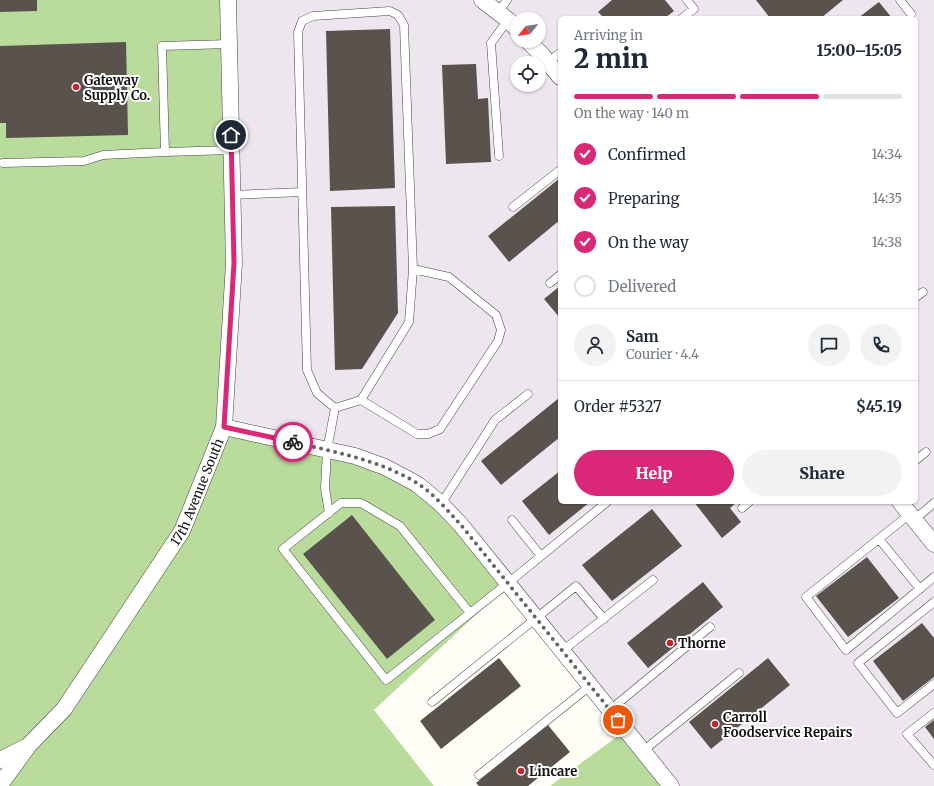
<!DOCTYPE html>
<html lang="en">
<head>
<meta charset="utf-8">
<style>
  body { margin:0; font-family:Merriweather,serif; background:#f2f2f3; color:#1f2937; height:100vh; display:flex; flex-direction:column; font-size:15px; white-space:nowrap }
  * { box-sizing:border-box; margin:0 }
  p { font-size:13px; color:#747a83 }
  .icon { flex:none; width:22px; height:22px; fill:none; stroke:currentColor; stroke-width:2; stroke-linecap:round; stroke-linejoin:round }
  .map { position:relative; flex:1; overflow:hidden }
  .panel { position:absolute; left:558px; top:16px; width:360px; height:488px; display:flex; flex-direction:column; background:#fff; border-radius:6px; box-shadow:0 1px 3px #0004 }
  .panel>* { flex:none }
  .needle { width:26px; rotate:240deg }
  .buttons { position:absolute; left:510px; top:12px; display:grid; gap:8px }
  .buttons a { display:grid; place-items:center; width:36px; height:36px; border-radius:50%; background:#fff; box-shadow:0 1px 3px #0004; font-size:20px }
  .pin { position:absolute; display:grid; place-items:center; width:34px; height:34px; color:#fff; margin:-17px; border:2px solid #fff; border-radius:50%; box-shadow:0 1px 4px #0007 }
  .courier { position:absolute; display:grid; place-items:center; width:40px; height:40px; margin:-20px; border:3px solid #db2777; border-radius:50%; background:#fff; color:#222; box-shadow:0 1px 5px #0007 }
  .summary em { font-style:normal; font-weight:800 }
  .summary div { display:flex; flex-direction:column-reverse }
  .summary { display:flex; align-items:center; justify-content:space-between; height:68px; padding:0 16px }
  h1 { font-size:26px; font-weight:800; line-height:30px }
  .bar { display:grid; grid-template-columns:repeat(4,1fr); gap:6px 4px; align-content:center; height:48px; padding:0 16px }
  .bar i { height:5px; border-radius:3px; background:#e0e1e3 }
  .bar .active { background:#db2777 }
  .bar p { grid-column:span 4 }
  .line { display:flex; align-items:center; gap:10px; padding:0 16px; border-top:1px solid #e0e1e3 }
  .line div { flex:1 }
  .round { display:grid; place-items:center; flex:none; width:42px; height:42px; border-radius:21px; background:#f2f2f3 }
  ol { padding:0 16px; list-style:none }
  li { display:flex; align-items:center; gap:12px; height:44px }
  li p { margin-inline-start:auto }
  li .icon { padding:4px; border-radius:50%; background:#db2777; color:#fff; stroke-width:4 }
  li:last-child { color:#747a83 }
  li i { width:22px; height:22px; border:2px solid #e0e1e3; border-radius:50% }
  .cta { display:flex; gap:8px; margin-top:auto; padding:8px 16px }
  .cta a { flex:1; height:46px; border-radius:24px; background:#db2777; color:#fff; font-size:16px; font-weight:800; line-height:46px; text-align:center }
  .cta a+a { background:#f2f2f3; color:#1f2937 }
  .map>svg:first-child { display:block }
  .industrial { fill:#eee6ef; fill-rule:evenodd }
  .forest { fill:#b9dc9c }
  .building { fill:#5a524d }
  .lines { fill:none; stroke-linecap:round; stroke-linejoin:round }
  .service-casing { stroke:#444; stroke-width:9 }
  .minor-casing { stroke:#444; stroke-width:17 }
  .service { stroke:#fff; stroke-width:8 }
  .minor { stroke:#fff; stroke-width:16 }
  .done { stroke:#646461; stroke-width:4; stroke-dasharray:0 7.2 }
  .route { stroke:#db2777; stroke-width:5 }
  .poi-dot { fill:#c4262e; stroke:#fff; stroke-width:1.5 }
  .labels { text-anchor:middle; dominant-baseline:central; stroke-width:4; stroke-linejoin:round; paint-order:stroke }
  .poi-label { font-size:13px; font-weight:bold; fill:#111; stroke:#fff; text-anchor:start }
  .street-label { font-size:13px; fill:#111; stroke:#fff }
</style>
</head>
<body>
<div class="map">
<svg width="934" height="786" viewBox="0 0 934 786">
  <rect width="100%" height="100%" fill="#fffdf5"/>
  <!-- industrial -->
  <path class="industrial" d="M228,0H934V786H672L417,484L224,427ZM560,18H916V502H560ZM517,19H539V41H517ZM517,63H539V85H517Z"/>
  <!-- forest -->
  <path class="forest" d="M0,0H228L234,263L224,427L355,456L417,484L507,586L374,710L434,786H0L29,746L0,760Z
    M626,730L670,786H550Z"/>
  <!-- building -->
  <path class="building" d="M0,0H37V11L0,12Z
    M612,0H665L674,11L665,18H604L598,12Z
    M756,0H843L821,18H770Z
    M879,2L892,18H858Z
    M390,29L395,188L330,191L326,31Z
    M126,42L128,135L6,138V123H0V46Z
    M476,64L478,99L488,98L491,162L446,164L442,65Z
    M560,178V220L509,262L488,236Z
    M395,206L398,313L362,369L335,370L331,207Z
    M560,286V318L544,299Z
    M559,398L560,437L501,485L481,461Z
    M560,471V502H590L549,535L522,501Z
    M694,502H737L730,508L741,522L722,538Z
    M652,509L682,546L612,601L582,565Z
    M352,515L435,620L387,659L303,554Z
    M867,557L899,598L848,637L816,596Z
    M703,582L723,607L648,668L627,643Z
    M922,623L934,638V677L903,701L873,661Z
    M499,658L521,686L441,749L420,721Z
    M768,658L790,685L711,749L689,722Z
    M934,720V739L925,727Z
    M548,725L570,752L528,786H479L476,783Z"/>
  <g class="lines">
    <defs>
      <path id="service" d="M900,0L911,14
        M498,12L507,0
        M682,18L694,9L687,0
        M229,44L162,46L165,152L231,150
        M548,62L560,53
        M499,156L491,43L508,20
        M3,163L84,161L103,155L165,152
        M232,195L302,192
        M513,207L560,170
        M550,283L560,275
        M916,297L923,292
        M361,400L417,434H428L440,429L498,341L501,330L496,315L449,277L413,269
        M916,460L926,452
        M441,504L495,420L528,394
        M742,508L749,502
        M329,513L325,488L327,450L335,408L317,393L307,370L298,32L302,21L313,16L390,11L398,15L404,25L413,269L409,322L361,400L335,408
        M910,514L806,597L846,650L934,577
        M512,520L541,556
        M914,520L934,503
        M879,539L920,589
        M934,602L858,663L897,713L934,684
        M470,613L400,526L361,503H341L283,549L386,680L508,583L607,502
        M562,651L653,580
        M432,702L576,586L604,619
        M610,710L710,627
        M934,713L907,734L934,765
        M643,751L739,673
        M479,775L590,686"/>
      <g id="minor">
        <path d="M482,0L508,20L517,29"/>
        <path d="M528,41L542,55L560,77"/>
        <path d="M224,427L355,456L385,467L417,484L441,504L461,525L671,786"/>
        <path d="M900,502L934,544"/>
        <path d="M0,760L26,747"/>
        <path id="s1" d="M0,785L29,745L64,709L182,531L224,427L234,263L228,0"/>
      </g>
    </defs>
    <!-- service casing -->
    <use href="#service" class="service-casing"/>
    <!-- minor casing -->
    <use href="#minor" class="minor-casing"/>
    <!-- service -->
    <use href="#service" class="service"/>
    <!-- minor -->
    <use href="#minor" class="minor"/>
  </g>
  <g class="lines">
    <!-- done -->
    <path class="done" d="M293,442C335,452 379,460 417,483C434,494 448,511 461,525L618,720"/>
    <!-- route -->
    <path class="route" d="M231,135L234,263L224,427L293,442"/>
  </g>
  <!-- markers -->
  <g class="poi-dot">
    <circle cx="76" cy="87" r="4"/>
    <circle cx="670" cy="643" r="4"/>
    <circle cx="715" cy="724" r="4"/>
    <circle cx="521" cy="771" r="4"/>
  </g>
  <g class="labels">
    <!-- poi labels -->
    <g class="poi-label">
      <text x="84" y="80">Gateway<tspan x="84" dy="15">Supply Co.</tspan></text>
      <text x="678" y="643">Thorne</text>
      <text x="723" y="717">Carroll<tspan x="723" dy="15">Foodservice Repairs</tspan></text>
      <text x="529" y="771">Lincare</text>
    </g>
    <!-- street labels -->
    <g class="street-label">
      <text stroke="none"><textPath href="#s1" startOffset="355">17th Avenue South</textPath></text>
    </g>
  </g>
</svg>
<div class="buttons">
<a><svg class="needle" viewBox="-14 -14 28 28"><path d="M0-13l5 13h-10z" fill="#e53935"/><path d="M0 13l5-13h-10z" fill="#747a83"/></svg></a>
<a><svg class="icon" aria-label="locate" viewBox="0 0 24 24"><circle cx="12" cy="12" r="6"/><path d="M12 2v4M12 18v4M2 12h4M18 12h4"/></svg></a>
</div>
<div class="pin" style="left:618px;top:720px;background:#ea580c"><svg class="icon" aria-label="bag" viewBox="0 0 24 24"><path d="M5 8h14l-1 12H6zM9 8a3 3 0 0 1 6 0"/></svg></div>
<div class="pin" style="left:231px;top:135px;background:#1f2937"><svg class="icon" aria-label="home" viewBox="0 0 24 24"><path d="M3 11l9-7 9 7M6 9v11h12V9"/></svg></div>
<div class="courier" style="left:293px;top:442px"><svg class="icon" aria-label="bike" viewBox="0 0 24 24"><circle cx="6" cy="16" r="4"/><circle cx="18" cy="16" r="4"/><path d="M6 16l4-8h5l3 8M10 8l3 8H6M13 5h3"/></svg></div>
<section class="panel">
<div class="summary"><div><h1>2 min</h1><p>Arriving in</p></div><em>15:00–15:05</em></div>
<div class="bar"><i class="active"></i><i class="active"></i><i class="active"></i><i></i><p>On the way · 140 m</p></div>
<ol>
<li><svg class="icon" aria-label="check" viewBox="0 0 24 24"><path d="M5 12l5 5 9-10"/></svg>Confirmed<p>14:34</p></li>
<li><svg class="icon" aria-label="check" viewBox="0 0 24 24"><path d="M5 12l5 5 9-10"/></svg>Preparing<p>14:35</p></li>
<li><svg class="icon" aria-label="check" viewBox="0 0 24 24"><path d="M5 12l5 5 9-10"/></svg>On the way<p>14:38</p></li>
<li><i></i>Delivered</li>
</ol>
<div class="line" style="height:72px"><a class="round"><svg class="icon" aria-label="person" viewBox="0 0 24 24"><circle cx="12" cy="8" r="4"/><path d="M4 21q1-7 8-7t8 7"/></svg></a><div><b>Sam</b><p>Courier · 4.4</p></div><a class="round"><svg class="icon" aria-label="chat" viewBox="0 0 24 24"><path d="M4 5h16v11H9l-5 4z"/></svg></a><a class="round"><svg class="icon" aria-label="phone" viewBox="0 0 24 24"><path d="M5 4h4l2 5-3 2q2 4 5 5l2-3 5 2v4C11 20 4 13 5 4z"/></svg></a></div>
<div class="line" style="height:52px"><div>Order #5327</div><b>$45.19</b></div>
<div class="cta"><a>Help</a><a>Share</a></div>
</section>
</div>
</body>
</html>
